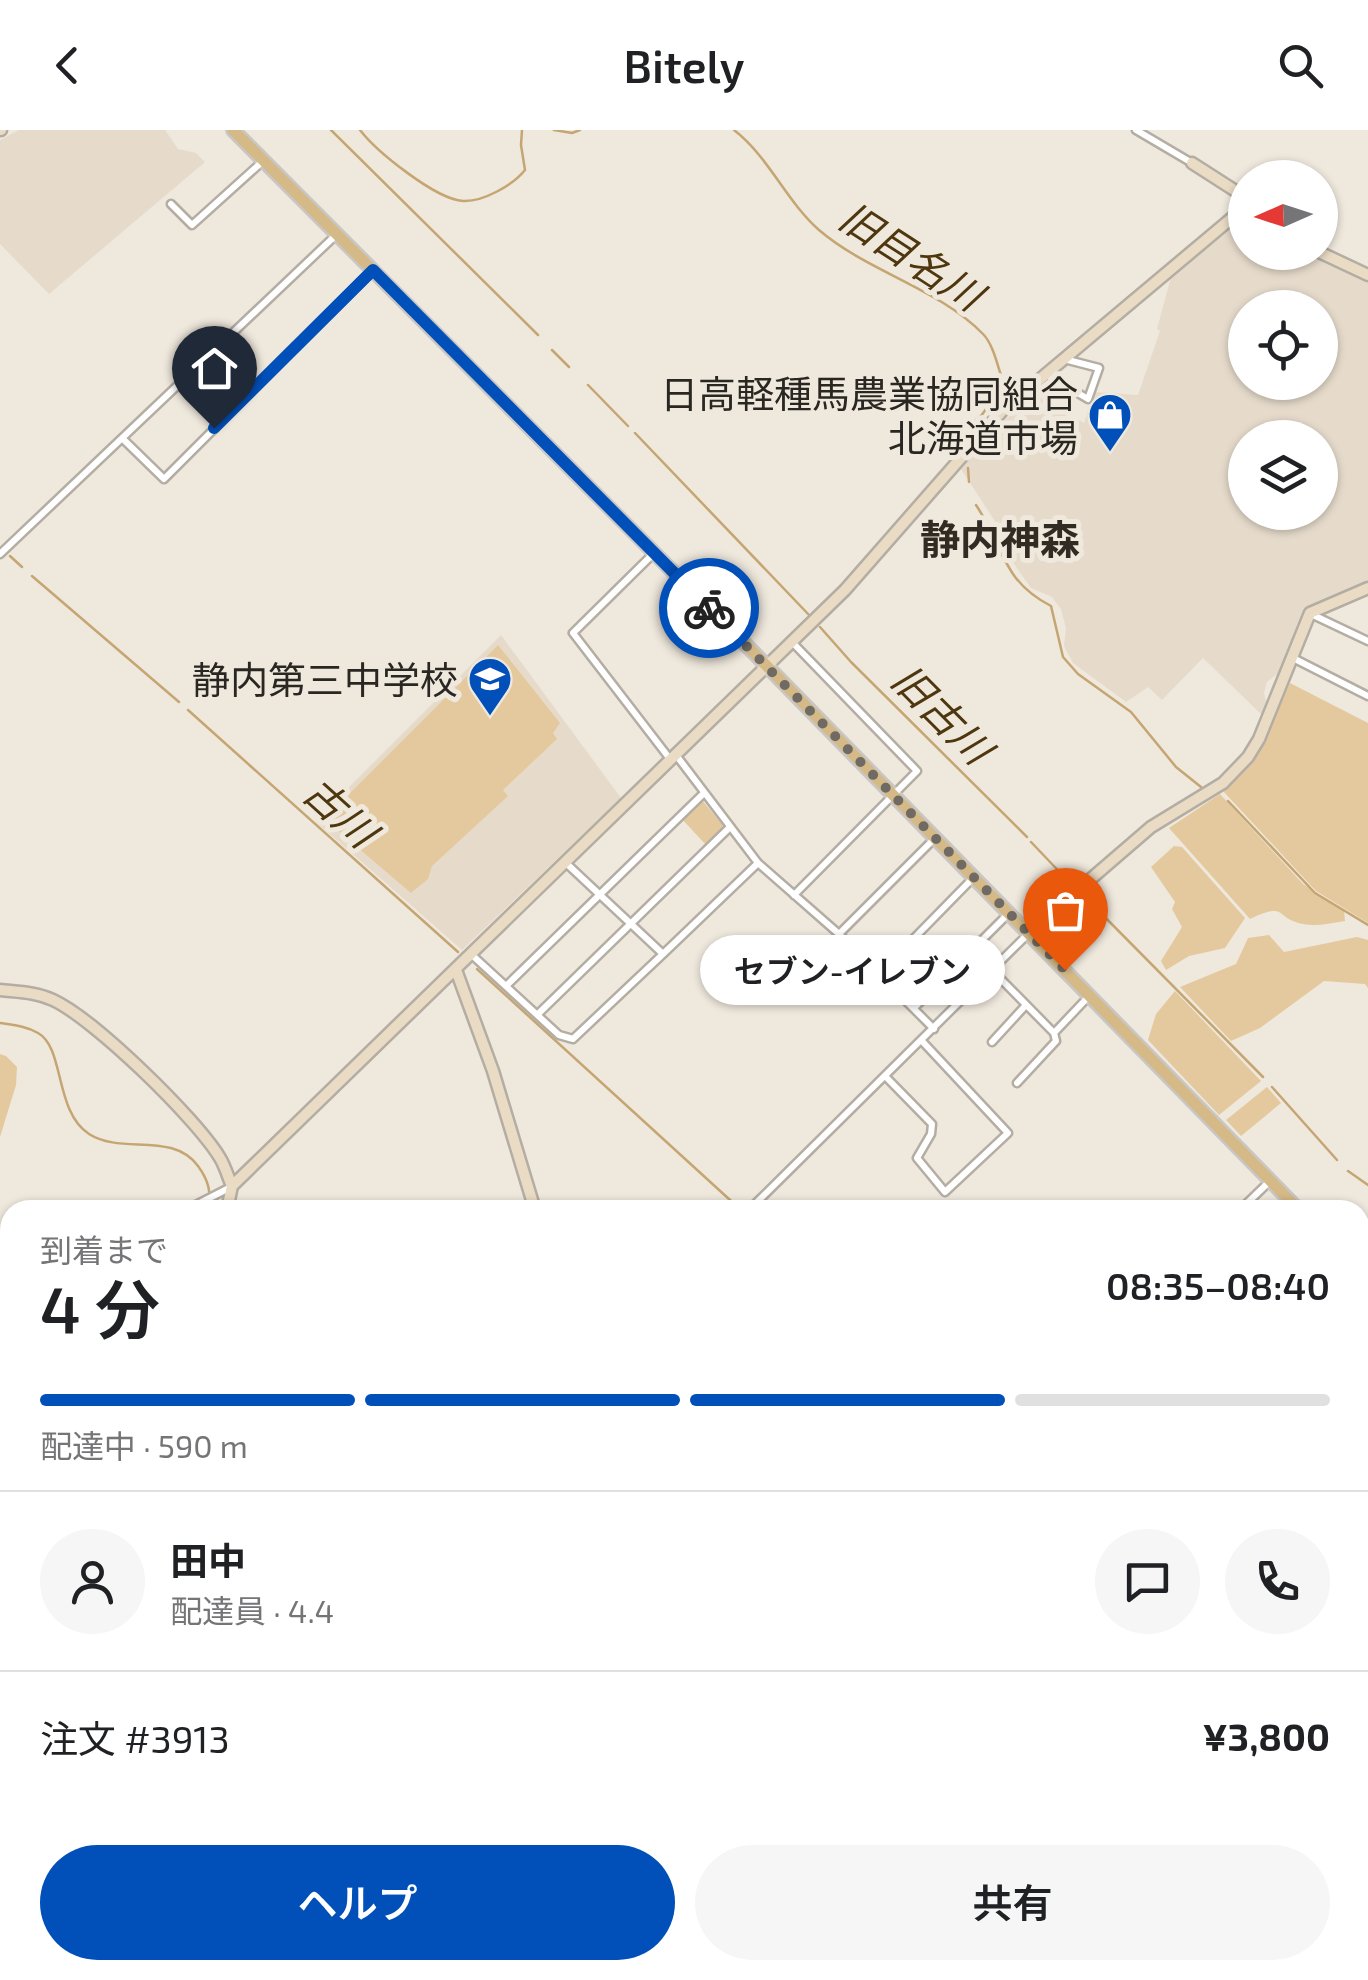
<!DOCTYPE html>
<html lang="ja">
<head>
<meta charset="utf-8">
<style>
  body { margin:0; font-family:"Exo 2","Noto Sans JP",sans-serif; background:#f6f6f6; color:#202124; height:100vh; display:flex; flex-direction:column; font-size:38px; white-space:nowrap }
  * { box-sizing:border-box; margin:0 }
  p { font-size:32px; color:#757577 }
  .icon { flex:none; width:55px; height:55px; fill:none; stroke:currentColor; stroke-width:2; stroke-linecap:round; stroke-linejoin:round }
  .map { position:relative; flex:1; overflow:hidden }
  .details { position:absolute; left:0px; top:1070px; width:1370px; height:780px; display:flex; flex-direction:column; background:#fff; border-radius:30px 30px 0 0; box-shadow:0 2px 8px #0004 }
  .details>* { flex:none }
  .needle { width:65px; rotate:267deg }
  .controls { position:absolute; left:1228px; top:30px; display:grid; gap:20px }
  .controls a { display:grid; place-items:center; width:110px; height:110px; border-radius:50%; background:#fff; box-shadow:0 2px 8px #0004; font-size:50px }
  .pin { position:absolute; display:grid; place-items:center; width:85px; height:85px; color:#fff; margin:-102px -42px; border-radius:50% 50% 50% 0; rotate:-45deg; box-shadow:0 0 10px #0007 }
  .pin .icon { rotate:45deg }
  .courier { position:absolute; display:grid; place-items:center; width:100px; height:100px; margin:-50px; border:8px solid #014fb8; border-radius:50%; background:#fff; color:#222; box-shadow:0 2px 12px #0007 }
  .bubble { position:absolute; height:70px; border-radius:35px; background:#fff; box-shadow:0 2px 8px #0004; font-size:32px; font-weight:600; line-height:70px; text-align:center }
  .head em { font-style:normal; font-weight:600 }
  .head div { display:flex; flex-direction:column-reverse }
  .head { display:flex; align-items:center; justify-content:space-between; height:170px; padding:0 40px }
  h1 { font-size:65px; font-weight:600; line-height:75px }
  .bar { display:grid; grid-template-columns:repeat(4,1fr); gap:15px 10px; align-content:center; height:120px; padding:0 40px }
  .bar i { height:12px; border-radius:8px; background:#e0e0e0 }
  .bar .selected { background:#014fb8 }
  .bar p { grid-column:span 4 }
  .line { display:flex; align-items:center; gap:25px; padding:0 40px; border-top:2px solid #e0e0e0 }
  .line div { flex:1 }
  .round { display:grid; place-items:center; flex:none; width:105px; height:105px; border-radius:52px; background:#f6f6f6 }
  .primary-button { display:flex; gap:20px; margin-top:auto; padding:20px 40px }
  .primary-button a { flex:1; height:115px; border-radius:60px; background:#014fb8; color:#fff; font-size:40px; font-weight:600; line-height:115px; text-align:center }
  .primary-button a+a { background:#f6f6f6; color:#202124 }
  header { display:flex; justify-content:space-between; align-items:center; height:130px; padding:0 40px; background:#fff; font-size:45px; font-weight:600 }
  .map>svg:first-child { display:block }
  .built { fill:#e6dbcb; fill-rule:evenodd }
  .green { fill:#e4c99e }
  .lines { fill:none; stroke-linecap:round; stroke-linejoin:round }
  .stream { stroke:#c5a673; stroke-width:2.5 }
  .river { stroke:#c5a673; stroke-width:14 }
  .street-casing { stroke:#b4ada3; stroke-width:11 }
  .secondary-casing { stroke:#b4ada3; stroke-width:15 }
  .primary-casing { stroke:#c8c7c6; stroke-width:16 }
  .street { stroke:#fff; stroke-width:6 }
  .secondary { stroke:#eadcc4; stroke-width:10 }
  .primary { stroke:#d5ba88; stroke-width:11 }
  .done { stroke:#6f6b64; stroke-width:10; stroke-dasharray:0 18 }
  .route { stroke:#014fb8; stroke-width:12 }
  .labels { text-anchor:middle; dominant-baseline:central; stroke-width:10; stroke-linejoin:round; paint-order:stroke }
  .poi-label { font-size:38px; fill:#2a2723; stroke:#efe8dd; text-anchor:end }
  .water-label { font-size:40px; font-style:italic; fill:#4e370e; stroke:#efe8dd }
  .neighbourhood-label { font-size:40px; font-weight:bold; fill:#312b23; stroke:#efe8dd }
</style>
</head>
<body>
<header><svg class="icon" aria-label="back" viewBox="0 0 24 24"><path d="M15 5l-7 7 7 7"/></svg>Bitely<svg class="icon" aria-label="search" viewBox="0 0 24 24"><circle cx="10" cy="10" r="6"/><path d="M15 15l6 6"/></svg></header>
<div class="map">
<svg width="1368" height="1850" viewBox="0 0 1368 1850">
  <rect width="100%" height="100%" fill="#efe8dd"/>
  <!-- built -->
  <path class="built" d="M19,0H165L178,19L196,23L205,32L49,164L0,114V10Z
    M1245,88V122L1310,123L1368,152V451L1351,462L1311,476L1281,541L1267,552L1264,563L1267,575L1262,585L1203,528L1162,570L1148,557L1126,572L1073,533L1064,516L1066,498L1061,479L1052,467L1031,458L1012,431L1004,405L961,339L1004,291L1034,264L1084,293L1094,262L1138,265L1160,201L1157,199L1171,147ZM1245,178H1320V252H1245ZM1245,308H1320V382H1245Z
    M501,505L621,668L462,820L315,691Z
    M1368,1176V1444L1360,1449V1183Z"/>
  <!-- green -->
  <path class="green" d="M498,515L560,593L553,603L557,609L503,660L508,666L432,736L428,749L411,763L324,689Z
    M1290,553L1368,593V793L1316,761L1223,661L1257,624Z
    M1220,664L1303,754L1344,781L1345,791C1331,793 1317,797 1303,794C1273,788 1289,771 1250,789L1169,698Z
    M701,669L722,694L723,699L706,715L681,688Z
    M1174,716L1182,717L1245,788L1225,818L1189,826L1166,840L1161,831L1182,797L1172,779L1175,772L1151,737Z
    M1269,805L1284,822L1357,807L1368,810V858L1365,854L1324,851L1260,898L1231,911L1180,857L1236,834L1248,808Z
    M1175,861L1261,951L1219,985L1148,910L1156,884Z
    M0,924L6,926L17,937L16,955L0,1007Z
    M1267,957L1281,973L1241,1006L1226,990Z
    M10,1692V1840H132L130,1845L135,1850H0V1698Z
    M731,1840H900L908,1850H739Z"/>
  <g class="lines">
    <!-- stream -->
    <path class="stream" d="M331,0L538,205
      M360,0C376,21 435,69 463,71C483,72 513,55 525,40L521,15L522,0
      M554,0L572,3L580,0
      M734,0C769,27 786,71 819,100C868,142 938,158 983,204C994,215 998,239 1004,254L981,286L969,295V306
      M552,220L569,237
      M588,255L628,296
      M635,303L810,486
      M968,338L969,352
      M976,375C1005,418 1001,450 1051,476L1063,527L1078,544L1131,582L1176,637L1201,657
      M10,426L22,437
      M32,446L179,572
      M820,497L851,532L1027,707
      M188,580L458,822
      M1228,671L1315,763L1368,795
      M1031,712L1072,755
      M1083,765L1263,947
      M477,839L741,1080
      M0,893C13,895 26,896 38,903C65,918 54,981 89,1004C122,1025 172,1001 198,1036C209,1051 211,1062 209,1080
      M1272,957L1337,1030
      M1348,1041L1368,1055
      M0,1423L10,1420
      M1360,1685L1368,1694
      M0,1818L10,1817
      M903,1840L911,1850"/>
    <!-- river -->
    <path class="river" d="M395,1840L400,1850"/>
    <defs>
      <path id="street" d="M1136,0L1192,33
        M171,74L192,95L263,31
        M1046,244L1088,269L1099,238L1064,229
        M123,309L164,349L373,140
        M654,423L573,503L670,629
        M0,424L336,105
        M1311,484L1368,511
        M792,512L917,641L794,765
        M1291,527L1368,566
        M676,625L758,733L839,804L934,899
        M566,733L663,824L758,733
        M839,804L934,709
        M472,825L559,905L573,909L663,824
        M992,840L1054,903
        M879,844L973,748
        M506,856L704,663
        M914,878L1008,784
        M537,885L729,698
        M992,912L1026,875
        M885,946L932,994L931,1004L917,1028L945,1062L1008,1003L922,911
        M1017,953L1056,911L1054,903L1090,865
        M186,1080L231,1057
        M749,1080L1028,804
        M1240,1080L1271,1050
        M0,1560L10,1557
        M251,1840L259,1850
        M940,1840L949,1850
        M1135,1840L1144,1850
        M1218,1840L1227,1850
        M1005,1850L1016,1840
        M1101,1850L1113,1840
        M1231,1850L1242,1840"/>
      <path id="secondary" d="M0,0H1
        M1192,33L1245,67
        M1319,122L1368,145
        M1028,803L1151,697L1223,653L1248,627L1259,609L1310,483L1368,458
        M456,840L493,941L535,1080
        M0,860C18,862 36,862 53,870C94,889 196,988 220,1028C225,1036 228,1047 232,1056
        M227,1080L232,1056L845,460L1002,281L1245,77
        M1360,1176L1368,1169
        M1360,1732L1368,1742
        M412,1840L418,1850
        M719,1840L728,1850
        M664,1850L675,1840"/>
      <path id="primary" d="M233,0L756,525L1299,1080
        M1360,1142L1368,1150"/>
    </defs>
    <!-- street casing -->
    <use href="#street" class="street-casing"/>
    <!-- secondary casing -->
    <use href="#secondary" class="secondary-casing"/>
    <!-- primary casing -->
    <use href="#primary" class="primary-casing"/>
    <!-- street -->
    <use href="#street" class="street"/>
    <!-- secondary -->
    <use href="#secondary" class="secondary"/>
    <!-- primary -->
    <use href="#primary" class="primary"/>
  </g>
  <g class="lines">
    <!-- done -->
    <path class="done" d="M709,478L1065,840"/>
    <!-- route -->
    <path class="route" d="M214,298L373,140L709,478"/>
  </g>
  <!-- icons -->
  <defs>
    <symbol id="shop-pin" viewBox="-11 -11 22 30"><path d="M0 17L-7.5 6A9.5 9.5 0 1 1 7.5 6Z" fill="#014fb8" stroke="#efe8dd"/><path d="M-5-2.5h2.3a2.7 3.5 0 0 1 5.4 0H5L5.5 6h-11ZM-1.5-2.5h3a1.5 2.3 0 0 0-3 0Z" fill="#fff"/></symbol>
    <symbol id="school-pin" viewBox="-11 -11 22 30"><path d="M0 17L-7.5 6A9.5 9.5 0 1 1 7.5 6Z" fill="#014fb8" stroke="#efe8dd"/><path d="M0-5L7-2L0 1L-7-2ZM-4 1L0 2.5L4 1V4Q0 6-4 4Z" fill="#fff"/></symbol>
  </defs>
  <g fill-rule="evenodd">
    <use href="#shop-pin" x="1085" y="260" width="50" height="68"/>
    <use href="#school-pin" x="465" y="524" width="50" height="68"/>
  </g>
  <g class="labels">
    <!-- poi labels -->
    <g class="poi-label">
      <text x="1078" y="263">日高軽種馬農業協同組合<tspan x="1078" dy="44">北海道市場</tspan></text>
      <text x="458" y="549">静内第三中学校</text>
    </g>
    <!-- water labels -->
    <g class="water-label">
      <text transform="translate(912 125) rotate(33)">旧目名川</text>
      <text transform="translate(943 583) rotate(45)">旧古川</text>
      <text transform="translate(341 681) rotate(42)">古川</text>
    </g>
    <!-- neighbourhood labels -->
    <g class="neighbourhood-label">
      <text x="1000" y="408">静内神森</text>
    </g>
  </g>
</svg>
<div class="controls">
<a><svg class="needle" viewBox="-14 -14 28 28"><path d="M0-13l5 13h-10z" fill="#e53935"/><path d="M0 13l5-13h-10z" fill="#757577"/></svg></a>
<a><svg class="icon" aria-label="locate" viewBox="0 0 24 24"><circle cx="12" cy="12" r="6"/><path d="M12 2v4M12 18v4M2 12h4M18 12h4"/></svg></a>
<a><svg class="icon" aria-label="layers" viewBox="0 0 24 24"><path d="M12 4l9 5-9 5-9-5zM3 14l9 5 9-5"/></svg></a>
</div>
<div class="pin" style="left:1065px;top:840px;background:#ea580c"><svg class="icon" aria-label="bag" viewBox="0 0 24 24"><path d="M5 8h14l-1 12H6zM9 8a3 3 0 0 1 6 0"/></svg></div>
<div class="pin" style="left:214px;top:298px;background:#1f2937"><svg class="icon" aria-label="home" viewBox="0 0 24 24"><path d="M3 11l9-7 9 7M6 9v11h12V9"/></svg></div>
<div class="courier" style="left:709px;top:478px"><svg class="icon" aria-label="bike" viewBox="0 0 24 24"><circle cx="6" cy="16" r="4"/><circle cx="18" cy="16" r="4"/><path d="M6 16l4-8h5l3 8M10 8l3 8H6M13 5h3"/></svg></div>
<div class="bubble" style="left:700px;top:805px;width:305px">セブン-イレブン</div>
<section class="details">
<div class="head"><div><h1>4 分</h1><p>到着まで</p></div><em>08:35–08:40</em></div>
<div class="bar"><i class="selected"></i><i class="selected"></i><i class="selected"></i><i></i><p>配達中 · 590 m</p></div>
<div class="line" style="height:180px"><a class="round"><svg class="icon" aria-label="person" viewBox="0 0 24 24"><circle cx="12" cy="8" r="4"/><path d="M4 21q1-7 8-7t8 7"/></svg></a><div><b>田中</b><p>配達員 · 4.4</p></div><a class="round"><svg class="icon" aria-label="chat" viewBox="0 0 24 24"><path d="M4 5h16v11H9l-5 4z"/></svg></a><a class="round"><svg class="icon" aria-label="phone" viewBox="0 0 24 24"><path d="M5 4h4l2 5-3 2q2 4 5 5l2-3 5 2v4C11 20 4 13 5 4z"/></svg></a></div>
<div class="line" style="height:130px"><div>注文 #3913</div><b>¥3,800</b></div>
<div class="primary-button"><a>ヘルプ</a><a>共有</a></div>
</section>
</div>
</body>
</html>
